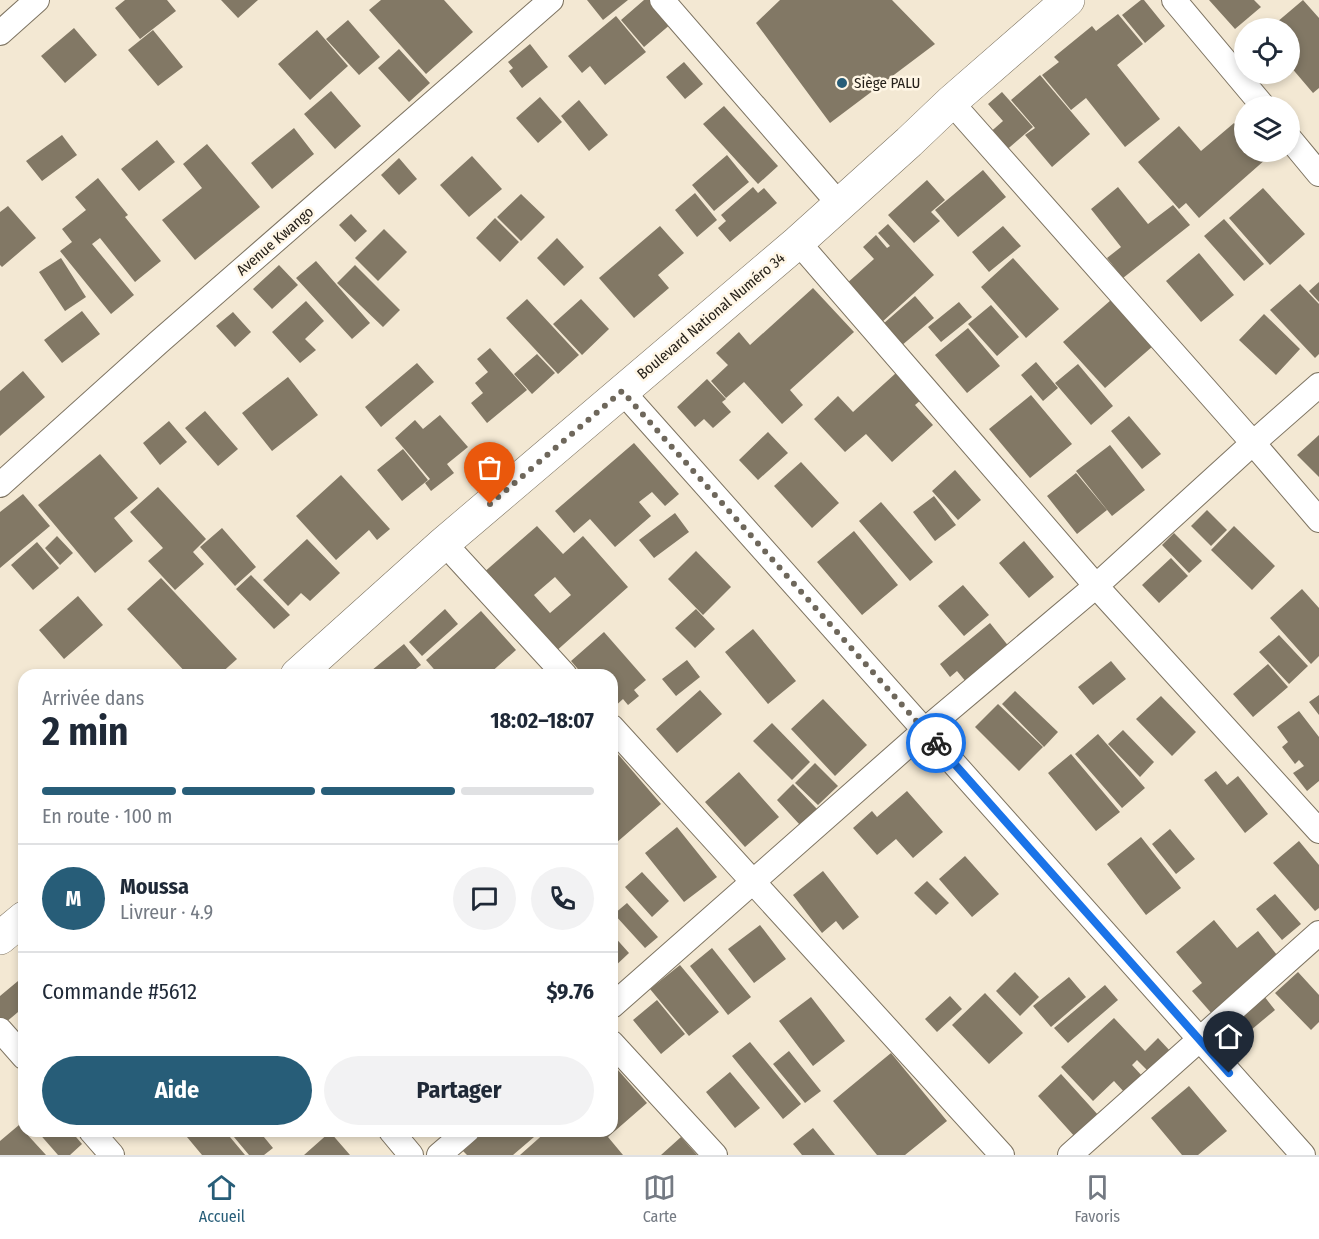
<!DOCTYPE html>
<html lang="fr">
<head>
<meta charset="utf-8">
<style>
  body { margin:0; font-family:"Fira Sans Condensed",sans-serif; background:#f2f2f3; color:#1f2937; height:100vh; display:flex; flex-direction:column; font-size:22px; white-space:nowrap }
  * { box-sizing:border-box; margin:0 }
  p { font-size:20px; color:#747a83 }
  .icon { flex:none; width:33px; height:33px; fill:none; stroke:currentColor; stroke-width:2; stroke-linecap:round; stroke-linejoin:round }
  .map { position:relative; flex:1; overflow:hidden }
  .side { position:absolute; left:18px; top:669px; width:600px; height:468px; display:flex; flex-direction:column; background:#fff; border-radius:18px; box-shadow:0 3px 9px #0003 }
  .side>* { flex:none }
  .fabs { position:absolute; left:1234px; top:18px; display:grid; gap:12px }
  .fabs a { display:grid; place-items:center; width:66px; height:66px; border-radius:50%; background:#fff; box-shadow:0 3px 9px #0003; font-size:30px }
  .pin { position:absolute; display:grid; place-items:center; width:51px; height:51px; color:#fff; margin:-62px -26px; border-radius:50% 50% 50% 0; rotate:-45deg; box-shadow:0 0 6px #0007 }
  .pin .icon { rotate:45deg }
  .courier { position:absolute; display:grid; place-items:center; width:60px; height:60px; margin:-30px; border:4px solid #1a73e8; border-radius:50%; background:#fff; color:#222; box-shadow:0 2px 8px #0007 }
  .overview em { font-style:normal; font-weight:700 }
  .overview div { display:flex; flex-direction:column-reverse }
  .overview { display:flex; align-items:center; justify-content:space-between; height:102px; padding:0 24px }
  h1 { font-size:39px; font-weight:700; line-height:45px }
  .bar { display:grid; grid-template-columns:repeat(4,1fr); gap:9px 6px; align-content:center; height:72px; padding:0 24px }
  .bar i { height:8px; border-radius:4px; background:#e0e1e3 }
  .bar .selected { background:#275d78 }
  .bar p { grid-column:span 4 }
  .line { display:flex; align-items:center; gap:15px; padding:0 24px; border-top:2px solid #e0e1e3 }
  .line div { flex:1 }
  .round { display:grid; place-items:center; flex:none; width:63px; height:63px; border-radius:32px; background:#f2f2f3 }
  .cta { display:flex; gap:12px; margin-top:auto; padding:12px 24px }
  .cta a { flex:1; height:69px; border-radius:36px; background:#275d78; color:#fff; font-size:24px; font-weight:700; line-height:69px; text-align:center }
  .cta a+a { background:#f2f2f3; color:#1f2937 }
  .tabs { display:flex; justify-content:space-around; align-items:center; height:84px; border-top:2px solid #e0e1e3; background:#fff; font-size:16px; color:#747a83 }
  .tabs a { display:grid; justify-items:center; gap:3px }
  .tabs .selected { color:#275d78 }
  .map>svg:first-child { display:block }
  .building { fill:#827865; fill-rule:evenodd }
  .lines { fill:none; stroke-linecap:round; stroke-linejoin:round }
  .minor-casing { stroke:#7d7361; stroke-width:26 }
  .secondary-casing { stroke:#7d7361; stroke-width:34 }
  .minor { stroke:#fff; stroke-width:24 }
  .secondary { stroke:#fff; stroke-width:33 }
  .done { stroke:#6e675b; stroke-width:6; stroke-dasharray:0 10.8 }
  .route { stroke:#1a73e8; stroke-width:8 }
  .poi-dot { fill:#275d78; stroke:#fff6e5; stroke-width:2 }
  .labels { text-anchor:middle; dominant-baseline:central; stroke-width:5; stroke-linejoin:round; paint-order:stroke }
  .poi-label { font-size:15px; fill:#26211a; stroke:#fff6e5; text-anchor:start }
  .street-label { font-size:15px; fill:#26211a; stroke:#fff6e5 }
</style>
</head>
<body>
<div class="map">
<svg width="1319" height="1155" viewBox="0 0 1319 1155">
  <rect width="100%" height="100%" fill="#f3e8d3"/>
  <!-- building -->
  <path class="building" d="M125,0H167L176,11L140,39L115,8Z
    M221,0H258L238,18Z
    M381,0H444L473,32L426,74L369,10Z
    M587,0H628L603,20Z
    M644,0H651L672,23L644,47L621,20Z
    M780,0H892L935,44L830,123L756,23Z
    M1141,0H1144L1165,26L1145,43L1122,15Z
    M1209,0H1254L1261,7L1235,29Z
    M1303,0L1319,18V88L1313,93L1290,66V28H1270Z
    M1118,14L1143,44L1117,65L1160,119L1125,147L1086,98L1071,110L1042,75L1059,62L1054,57L1092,26L1096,31Z
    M616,16L646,52L605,85L590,66L582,73L568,56Z
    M348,20L380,57L359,75L326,39Z
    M74,28L97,55L65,83L41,56Z
    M153,30L183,67L158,86L128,50Z
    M317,30L348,66L310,100L278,64Z
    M530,44L548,67L522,88L509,71L513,68L508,62Z
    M399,49L430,83L409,102L378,68Z
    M684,62L703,84L685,99L666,77Z
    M1040,75L1090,134L1052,167L1025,135L1035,128L1011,100Z
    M331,91L361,126L335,149L304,114Z
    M1002,92L1033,127L1003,153L987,135L1003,121L988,104Z
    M540,97L562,122L538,143L516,118Z
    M579,100L608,135L589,151L561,116Z
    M724,106L778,166L758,184L703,124Z
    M1234,123L1245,135V152H1259L1266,159L1199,218L1186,203L1179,209L1138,162L1179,126L1201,151Z
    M294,128L314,154L272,189L251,163Z
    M62,135L77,155L42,181L26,161Z
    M157,140L175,162L139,191L121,169Z
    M207,144L260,207L195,260L162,220L202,188L183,164Z
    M727,155L749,182L714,211L692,185Z
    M472,156L502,189L469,217L440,185Z
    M399,158L417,179L399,195L381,175Z
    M983,170L1006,197L958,237L935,210Z
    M98,178L128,215L125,217L161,261L135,282L100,238L92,244L134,295L111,314L60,251L72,242L62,229L86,210L75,197Z
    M927,180L945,200L931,212L940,221L914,243L888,215Z
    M753,187L758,193L764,188L777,203L730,242L718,228L726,221L721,215Z
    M1118,187L1148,224L1173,205L1190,225L1123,278L1107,258L1121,247L1091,209Z
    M1263,188L1305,234L1270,265L1229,218Z
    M695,193L717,220L697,237L675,210Z
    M521,194L545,217L521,241L497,217Z
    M8,206L36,238L2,267L0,265V212Z
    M351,214L367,231L355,242L339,225Z
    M495,218L519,242L500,262L476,238Z
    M1224,219L1264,264L1244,281L1204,236Z
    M888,224L934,275L881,323L846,284L874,259L863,247L876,235L887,248L890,246L878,233Z
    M660,226L684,253L658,275L669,288L634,318L599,278Z
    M1003,226L1021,246L989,272L972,252Z
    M384,229L407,252L378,281L355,258Z
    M557,238L584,267L564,286L537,258Z
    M1199,253L1234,295L1201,322L1166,281Z
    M61,258L86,297L65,311L39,272Z
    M1013,258L1059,309L1026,338L981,287Z
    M316,261L370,323L352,339L296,278Z
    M279,265L298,285L272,309L253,289Z
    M355,265L400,310L383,327L337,283Z
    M1319,282V302L1309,291Z
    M1300,284L1319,304V354L1315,358L1270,310Z
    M813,288L854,332L790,390L803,405L782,424L744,382L726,398L711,381L728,365L716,353L739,332L750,345Z
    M915,296L934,318L901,346L883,324Z
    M527,299L579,355L558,374L506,318Z
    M581,299L609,329L582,355L553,324Z
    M1111,300L1153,346L1105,388L1063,342Z
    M306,301L324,321L305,339L316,350L300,363L272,332Z
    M959,302L972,317L941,342L928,327Z
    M991,305L1019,337L997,356L968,324Z
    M82,311L100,334L62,363L44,340Z
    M233,312L251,332L235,347L216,326Z
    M1264,314L1300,349L1276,375L1239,340Z
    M968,328L1000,366L967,393L935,355Z
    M490,348L527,390L487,423L471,403L483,393L475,383L488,372L477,359Z
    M537,354L555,373L532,394L514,374Z
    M1036,362L1058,388L1043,401L1021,375Z
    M417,363L434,382L381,427L365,407Z
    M1078,364L1113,406L1091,425L1055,383Z
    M23,371L45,397L0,436V391Z
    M896,373L921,400L915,405L933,425L892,462L866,434L845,452L814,419L838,396L853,412Z
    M288,377L318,415L272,451L242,413Z
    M707,379L726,399L722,402L731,412L713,428L704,419L695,427L677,407Z
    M1031,395L1072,444L1030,478L989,429Z
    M205,411L238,449L218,466L185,428Z
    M440,415L468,447L447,464L454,473L431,491L425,483L430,479L395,438L415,420L423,429Z
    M1129,416L1161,454L1142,469L1111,431Z
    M169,421L187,442L160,465L143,443Z
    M768,432L788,453L758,480L739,460Z
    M1319,435V477L1297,455Z
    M634,443L679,494L665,506L652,492L639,502L651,516L615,547L590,519L574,533L555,511Z
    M1110,445L1145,490L1112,516L1076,471Z
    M403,449L428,480L402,501L377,470Z
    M100,454L138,498L114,518L133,541L95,573L38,505Z
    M801,462L839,503L812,528L774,486Z
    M955,470L981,500L958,520L932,491Z
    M1076,473L1107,510L1077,534L1047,496Z
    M341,475L390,529L377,540L369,530L336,560L296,516Z
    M158,487L206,539L193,552L204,564L175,590L148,561L163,548L130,512Z
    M23,494L50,526L0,568V512Z
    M934,496L956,525L935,541L913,512Z
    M881,502L933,562L910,581L859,521Z
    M1207,510L1227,530L1211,546L1191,526Z
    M675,513L689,532L654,558L639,540Z
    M537,526L563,554L583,536L628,587L554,653L482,574ZM555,577L571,595L550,613L534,595Z
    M1234,526L1275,566L1252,590L1211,550Z
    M222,528L256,567L235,586L200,547Z
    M854,531L898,585L862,615L817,562Z
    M1174,533L1202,561L1189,573L1162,545Z
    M57,536L73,553L60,565L45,548Z
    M307,539L340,573L310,601L301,593L288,606L263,580Z
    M1024,541L1054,577L1029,598L999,563Z
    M37,542L59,568L33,590L11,565Z
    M696,551L731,587L703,615L668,579Z
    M1171,558L1188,576L1159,603L1142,585Z
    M251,575L290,615L274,629L236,589Z
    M161,578L237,659L219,675H188L127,609Z
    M963,585L989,615L964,636L938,606Z
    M1302,589L1319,608V656L1311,664L1270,618Z
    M78,596L103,625L64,659L39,630Z
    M445,609L458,624L422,656L409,642Z
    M696,609L715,629L695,648L675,628Z
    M481,611L516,650L488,675H439L426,660Z
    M990,623L1010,648L967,683L957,671L950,677L940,664Z
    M753,629L796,681L768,704L725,652Z
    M604,632L646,680L634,690L639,696L628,705L623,699L612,709V675H583L571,661Z
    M1279,635L1308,666L1289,684L1259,652Z
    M404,644L421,665L408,675H366Z
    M687,660L700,677L676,696L662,679Z
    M1111,661L1126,679L1093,705L1078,687Z
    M1268,664L1288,687L1253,717L1233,694Z
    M700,690L722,714L677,753L656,729Z
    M1015,691L1058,732L1044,747L1002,704Z
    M1319,695V715L1309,702Z
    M1161,696L1196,732L1172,756L1136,719Z
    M823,699L867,745L835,776L791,729Z
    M998,704L1043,747L1019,771L975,727Z
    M1299,711L1319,737V781L1307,791L1293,773L1304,766L1299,760L1295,764L1282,747L1288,742L1277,727Z
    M772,723L810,762L792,780L753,741Z
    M1123,730L1154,762L1140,777L1108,744Z
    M1098,734L1145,788L1122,808L1075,754Z
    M617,753L661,804L616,843L612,839V757Z
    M1071,754L1120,812L1096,831L1048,773Z
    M815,763L838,786L818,805L795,783Z
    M1216,771L1227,785L1238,776L1268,814L1245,833L1204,780Z
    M739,772L779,817L745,847L705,802Z
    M793,784L817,809L800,825L777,800Z
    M907,791L943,832L913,858L896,839L877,855L853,828L872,811L877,817Z
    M677,827L717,877L684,902L645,853Z
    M1170,829L1195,859L1176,874L1152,844Z
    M1141,837L1181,888L1146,915L1107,864Z
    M1299,841L1319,865V908L1315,911L1273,863Z
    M965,856L999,894L972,917L939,879Z
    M823,871L859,917L843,930L836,921L822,933L793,895Z
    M642,872L669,901L652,917L625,887Z
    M927,881L949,903L936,915L914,893Z
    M1275,894L1301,924L1282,940L1256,909Z
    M627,903L658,937L645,948L614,914Z
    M1214,920L1237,948L1258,931L1281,960L1213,1015L1192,991L1202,983L1176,952Z
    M760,925L786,959L754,983L728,949Z
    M612,934L629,953L612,969Z
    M712,948L751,997L728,1015L690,966Z
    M680,965L719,1012L689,1036L650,989Z
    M1015,972L1039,997L1020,1016L996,991Z
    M1298,972L1319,995V1022L1311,1030L1275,993Z
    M24,976V1007L5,1023L0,1017V996Z
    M1069,977L1086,997L1051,1027L1033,1006Z
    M1105,985L1118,1000L1068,1043L1054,1028Z
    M985,993L1023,1033L989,1064L952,1025Z
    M950,996L962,1009L937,1032L925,1019Z
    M1264,996L1275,1010L1245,1035L1234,1021Z
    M811,997L845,1041L813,1066L779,1021Z
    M657,1000L685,1034L661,1054L633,1020Z
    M1114,1018L1145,1051L1158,1038L1171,1052L1149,1072L1137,1060L1132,1065L1143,1077L1125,1093L1114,1081L1093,1101L1061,1067Z
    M750,1042L801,1104L783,1119L732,1056Z
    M789,1051L821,1091L805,1103L773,1064Z
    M891,1053L947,1121L905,1155H877L833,1101Z
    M618,1070L647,1103L608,1137L623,1155H520L547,1131H612V1075Z
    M730,1072L760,1108L735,1128L706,1092Z
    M1061,1074L1099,1116L1076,1138L1038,1096Z
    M1189,1086L1227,1131L1198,1155H1182L1151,1118Z
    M19,1125L24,1131L46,1155H0V1141Z
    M813,1128L835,1155H802L793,1144Z
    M37,1131H71L82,1144L70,1155H58Z
    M182,1131H225L245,1155H202Z
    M229,1131H259L273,1148L264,1155H249Z
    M485,1131H530L534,1137L513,1155H467L463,1151Z
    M330,1132L350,1155H304Z
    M681,1137L697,1155H661Z"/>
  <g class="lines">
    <defs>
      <path id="minor" d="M662,0L840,205
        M1174,0L1263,106
        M0,33L37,0
        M951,102L1253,443L1319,520
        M1290,139L1319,174
        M798,242L1096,586L1319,831
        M622,391L1303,1155
        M0,485L159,342L551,0
        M444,543L565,675
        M612,727L1002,1155
        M612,1006L925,730L1096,586L1253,443L1319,385
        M0,1030L24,1057
        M612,1043L715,1155
        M91,1131L112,1155
        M391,1131L411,1155
        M439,1155L467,1131
        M1070,1155L1319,933"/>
      <path id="secondary" d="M297,675L444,543L798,242L909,142L951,102L1068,0
        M0,938L24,918"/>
    </defs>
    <!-- minor casing -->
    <use href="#minor" class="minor-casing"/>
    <!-- secondary casing -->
    <use href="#secondary" class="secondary-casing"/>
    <!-- minor -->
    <use href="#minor" class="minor"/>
    <!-- secondary -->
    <use href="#secondary" class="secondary"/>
  </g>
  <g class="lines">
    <!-- done -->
    <path class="done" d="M490,504L622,391L936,743"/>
    <!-- route -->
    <path class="route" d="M936,743L1229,1073"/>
  </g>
  <!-- markers -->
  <circle class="poi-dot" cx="842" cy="83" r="6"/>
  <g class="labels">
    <!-- poi labels -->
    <g class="poi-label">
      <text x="854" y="83">Siège PALU</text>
    </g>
    <!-- street labels -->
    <g class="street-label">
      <text transform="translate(275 241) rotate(-41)">Avenue Kwango</text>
      <text transform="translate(711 316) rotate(-40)">Boulevard National Numéro 34</text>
    </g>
  </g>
</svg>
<div class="fabs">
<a><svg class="icon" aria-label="locate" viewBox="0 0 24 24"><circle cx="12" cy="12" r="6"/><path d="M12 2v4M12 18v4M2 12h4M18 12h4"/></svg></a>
<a><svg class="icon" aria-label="layers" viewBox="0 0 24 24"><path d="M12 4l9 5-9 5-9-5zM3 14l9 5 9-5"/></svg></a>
</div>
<div class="pin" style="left:490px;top:504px;background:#ea580c"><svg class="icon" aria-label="bag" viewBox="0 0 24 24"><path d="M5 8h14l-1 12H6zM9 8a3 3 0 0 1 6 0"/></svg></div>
<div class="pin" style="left:1229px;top:1073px;background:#1f2937"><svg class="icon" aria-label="home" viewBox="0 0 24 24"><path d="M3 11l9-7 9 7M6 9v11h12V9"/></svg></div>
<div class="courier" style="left:936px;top:743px"><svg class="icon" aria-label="bike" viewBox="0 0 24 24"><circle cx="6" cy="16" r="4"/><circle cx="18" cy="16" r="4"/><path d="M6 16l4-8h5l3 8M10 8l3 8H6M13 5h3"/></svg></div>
<section class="side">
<div class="overview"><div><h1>2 min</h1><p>Arrivée dans</p></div><em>18:02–18:07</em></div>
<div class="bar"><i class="selected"></i><i class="selected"></i><i class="selected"></i><i></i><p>En route · 100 m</p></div>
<div class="line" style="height:108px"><b class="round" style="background:#275d78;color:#fff">M</b><div><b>Moussa</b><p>Livreur · 4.9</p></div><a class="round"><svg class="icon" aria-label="chat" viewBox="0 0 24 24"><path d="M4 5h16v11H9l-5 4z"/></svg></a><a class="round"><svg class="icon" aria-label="phone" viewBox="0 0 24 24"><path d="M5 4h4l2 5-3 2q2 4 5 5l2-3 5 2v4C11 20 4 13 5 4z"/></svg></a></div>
<div class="line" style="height:78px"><div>Commande #5612</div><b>$9.76</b></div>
<div class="cta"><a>Aide</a><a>Partager</a></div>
</section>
</div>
<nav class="tabs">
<a class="selected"><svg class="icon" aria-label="home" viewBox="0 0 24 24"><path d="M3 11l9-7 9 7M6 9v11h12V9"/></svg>Accueil</a>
<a><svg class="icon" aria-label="map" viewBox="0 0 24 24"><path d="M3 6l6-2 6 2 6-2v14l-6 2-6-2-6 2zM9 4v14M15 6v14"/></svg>Carte</a>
<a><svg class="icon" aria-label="saved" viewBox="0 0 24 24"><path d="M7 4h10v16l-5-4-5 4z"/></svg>Favoris</a>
</nav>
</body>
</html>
